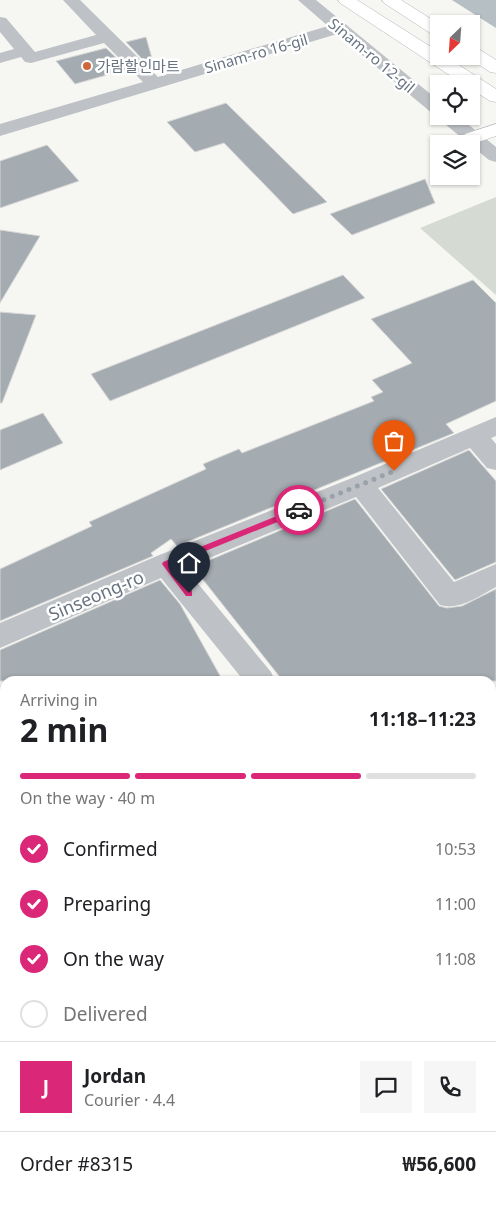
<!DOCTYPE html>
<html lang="en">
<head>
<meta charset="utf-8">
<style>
  body { margin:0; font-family:"Noto Sans","Noto Sans KR",sans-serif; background:#f6f6f6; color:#202124; height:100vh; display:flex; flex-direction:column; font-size:19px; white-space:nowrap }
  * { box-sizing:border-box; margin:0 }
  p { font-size:16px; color:#757577 }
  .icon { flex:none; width:28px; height:28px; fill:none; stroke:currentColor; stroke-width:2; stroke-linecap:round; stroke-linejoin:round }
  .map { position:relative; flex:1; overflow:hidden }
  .side { position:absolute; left:0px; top:676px; width:496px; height:531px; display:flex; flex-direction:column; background:#fff; border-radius:15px 15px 0 0; box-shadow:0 1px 4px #0004 }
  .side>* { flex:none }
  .needle { width:32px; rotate:205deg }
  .buttons { position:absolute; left:430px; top:15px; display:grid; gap:10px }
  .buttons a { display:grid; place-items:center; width:50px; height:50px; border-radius:0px; background:#fff; box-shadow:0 1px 4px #0004; font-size:25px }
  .pin { position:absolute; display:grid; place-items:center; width:42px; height:42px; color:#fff; margin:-51px -21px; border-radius:50% 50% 50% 0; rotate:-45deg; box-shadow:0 0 5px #0007 }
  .pin .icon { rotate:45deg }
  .courier { position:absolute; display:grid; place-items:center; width:50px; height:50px; margin:-25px; border:4px solid #db2777; border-radius:50%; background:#fff; color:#222; box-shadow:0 1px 6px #0007 }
  .summary em { font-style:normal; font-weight:700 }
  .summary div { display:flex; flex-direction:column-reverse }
  .summary { display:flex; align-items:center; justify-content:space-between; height:85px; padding:0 20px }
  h1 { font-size:32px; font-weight:700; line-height:38px }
  .bar { display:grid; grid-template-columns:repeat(4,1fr); gap:8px 5px; align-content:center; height:60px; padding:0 20px }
  .bar i { height:6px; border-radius:4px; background:#e0e0e0 }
  .bar .selected { background:#db2777 }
  .bar p { grid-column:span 4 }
  .line { display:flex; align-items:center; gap:12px; padding:0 20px; border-top:1px solid #e0e0e0 }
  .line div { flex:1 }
  .round { display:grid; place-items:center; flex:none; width:52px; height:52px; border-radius:0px; background:#f6f6f6 }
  ol { padding:0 20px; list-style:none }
  li { display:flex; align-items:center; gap:15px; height:55px }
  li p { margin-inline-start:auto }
  li .icon { padding:5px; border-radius:50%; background:#db2777; color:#fff; stroke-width:4 }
  li:last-child { color:#757577 }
  li i { width:28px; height:28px; border:2px solid #e0e0e0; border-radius:50% }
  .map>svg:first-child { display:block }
  .green { fill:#d5dad3 }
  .water { fill:#b6bfc4 }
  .building { fill:#a4abb1; stroke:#d7d7d6 }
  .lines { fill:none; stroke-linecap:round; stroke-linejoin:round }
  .major-casing { stroke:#b2b5b9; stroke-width:1 }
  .minor { fill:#bec1c5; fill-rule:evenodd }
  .major { fill:#fff; fill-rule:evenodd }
  .route { fill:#db2777 }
  .done { stroke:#9aa2a9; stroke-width:5; stroke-dasharray:0 9 }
  .poi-dot { fill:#cf673a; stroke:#fff; stroke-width:2 }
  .labels { text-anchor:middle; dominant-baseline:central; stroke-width:5; stroke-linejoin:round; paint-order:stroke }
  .far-street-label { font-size:15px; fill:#687481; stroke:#fff }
  .far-poi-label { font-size:15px; fill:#687481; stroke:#fff; text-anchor:start }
  .street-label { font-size:18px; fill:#687481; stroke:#fff }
</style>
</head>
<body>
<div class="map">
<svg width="496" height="1207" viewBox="0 0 496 1207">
  <rect width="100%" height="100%" fill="#f6f6f3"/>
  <!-- green -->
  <path class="green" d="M496,197V295L420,228Z"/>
  <!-- water -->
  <path class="water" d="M452,0H496V28Z"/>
  <!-- building -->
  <path class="building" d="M146,37L153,62L147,64L126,42Z
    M106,48L128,69L75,84L56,61Z
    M226,103L327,202L293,214L224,143L195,152L167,122Z
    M47,145L79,181L0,208V161Z
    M425,179L435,203L352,235L330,214Z
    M0,230L40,236L0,303Z
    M343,275L365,298L110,401L91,374Z
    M473,280L496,303V401L446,424L454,433L177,546L171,539L151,553L153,556L0,621V569L92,526L89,522L206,469L203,464L239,449L242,453L374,401L371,397L383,392L372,380L412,363L371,319Z
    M0,312L36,315L2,403H0Z
    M43,413L63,443L0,470V430Z
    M469,450L496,481V562L455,580L381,489Z
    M355,499L439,606L447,608L462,606L496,589V681H283L193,567Z
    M160,580L180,604L223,681H0V650Z"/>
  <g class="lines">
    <defs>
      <path id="major" d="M338,0H357L439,52V56H445L496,89V102L490,101L471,89V84H463L340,3Z
        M382,0H401L439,24V36L433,35L384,3Z
        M471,47L477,48L496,60V73L490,72L466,56H471Z
        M441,116H463C458,123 450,124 442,122L440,118Z
        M496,124V136L472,144L465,142L463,138L465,134Z"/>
    </defs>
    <!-- major casing -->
    <use href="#major" class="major-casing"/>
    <!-- minor -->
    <path class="minor" d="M63,0H80L158,77L328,26L298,0H316L439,101V116H458L496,147V162L489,160L440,120L437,115L433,114L337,34L0,136V124L143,82L104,43L31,63L25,62L21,57L0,63V53L14,49L0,32V17L6,18L35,52L96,35Z
      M496,417V436L491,438L496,444V470L487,468L470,448L378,488L454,582L496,564V587C479,596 459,611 440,605L356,497L185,568L271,672L275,681H244L161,578L0,648V623L157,556L352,478Z
      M491,965L496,966V1000L491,999Z"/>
    <!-- major -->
    <use href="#major" class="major"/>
  </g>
  <!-- route -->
  <path class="route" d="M299,507L302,508V512L171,565L192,591V596H186L162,564L163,562Z"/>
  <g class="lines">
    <!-- done -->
    <path class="done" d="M299,510L394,471"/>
  </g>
  <!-- markers -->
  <circle class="poi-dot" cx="87" cy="66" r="5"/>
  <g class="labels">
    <!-- far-street labels -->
    <g class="far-street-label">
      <text transform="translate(256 53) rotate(-16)">Sinam-ro 16-gil</text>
      <text transform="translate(372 55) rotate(40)">Sinam-ro 12-gil</text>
    </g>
    <!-- far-poi labels -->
    <g class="far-poi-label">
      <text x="97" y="66">가람할인마트</text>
    </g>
    <!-- street labels -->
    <g class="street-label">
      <text transform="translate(96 595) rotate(-23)">Sinseong-ro</text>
    </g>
  </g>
</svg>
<div class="buttons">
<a><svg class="needle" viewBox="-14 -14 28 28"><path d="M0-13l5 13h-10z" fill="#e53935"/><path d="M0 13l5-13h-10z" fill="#757577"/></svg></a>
<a><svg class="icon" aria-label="locate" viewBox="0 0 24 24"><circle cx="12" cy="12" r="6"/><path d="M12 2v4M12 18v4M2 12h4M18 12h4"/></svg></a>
<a><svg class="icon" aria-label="layers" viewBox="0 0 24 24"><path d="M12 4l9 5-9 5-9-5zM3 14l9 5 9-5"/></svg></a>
</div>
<div class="pin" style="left:394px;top:471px;background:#ea580c"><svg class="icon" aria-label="bag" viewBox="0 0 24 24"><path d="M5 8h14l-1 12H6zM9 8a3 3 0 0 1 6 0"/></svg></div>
<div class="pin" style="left:189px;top:593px;background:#1f2937"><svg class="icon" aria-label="home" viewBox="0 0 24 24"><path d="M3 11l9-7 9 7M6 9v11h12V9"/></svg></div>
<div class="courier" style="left:299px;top:510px"><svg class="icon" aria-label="car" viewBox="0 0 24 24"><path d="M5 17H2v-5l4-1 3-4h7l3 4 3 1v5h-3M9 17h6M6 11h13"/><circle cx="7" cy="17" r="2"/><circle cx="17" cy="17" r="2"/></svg></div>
<section class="side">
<div class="summary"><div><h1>2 min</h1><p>Arriving in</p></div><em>11:18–11:23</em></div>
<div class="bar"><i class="selected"></i><i class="selected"></i><i class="selected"></i><i></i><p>On the way · 40 m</p></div>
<ol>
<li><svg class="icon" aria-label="check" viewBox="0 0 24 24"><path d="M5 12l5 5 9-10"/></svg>Confirmed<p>10:53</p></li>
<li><svg class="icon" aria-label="check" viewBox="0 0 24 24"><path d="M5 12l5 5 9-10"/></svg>Preparing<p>11:00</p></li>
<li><svg class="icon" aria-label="check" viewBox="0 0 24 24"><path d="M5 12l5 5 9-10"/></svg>On the way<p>11:08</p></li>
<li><i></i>Delivered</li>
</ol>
<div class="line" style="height:90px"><b class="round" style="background:#db2777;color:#fff">J</b><div><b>Jordan</b><p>Courier · 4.4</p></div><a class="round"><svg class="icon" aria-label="chat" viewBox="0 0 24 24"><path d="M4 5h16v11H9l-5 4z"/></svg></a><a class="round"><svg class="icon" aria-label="phone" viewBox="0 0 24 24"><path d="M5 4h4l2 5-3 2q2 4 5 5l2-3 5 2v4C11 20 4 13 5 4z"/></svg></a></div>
<div class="line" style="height:65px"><div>Order #8315</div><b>₩56,600</b></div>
</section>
</div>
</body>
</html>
